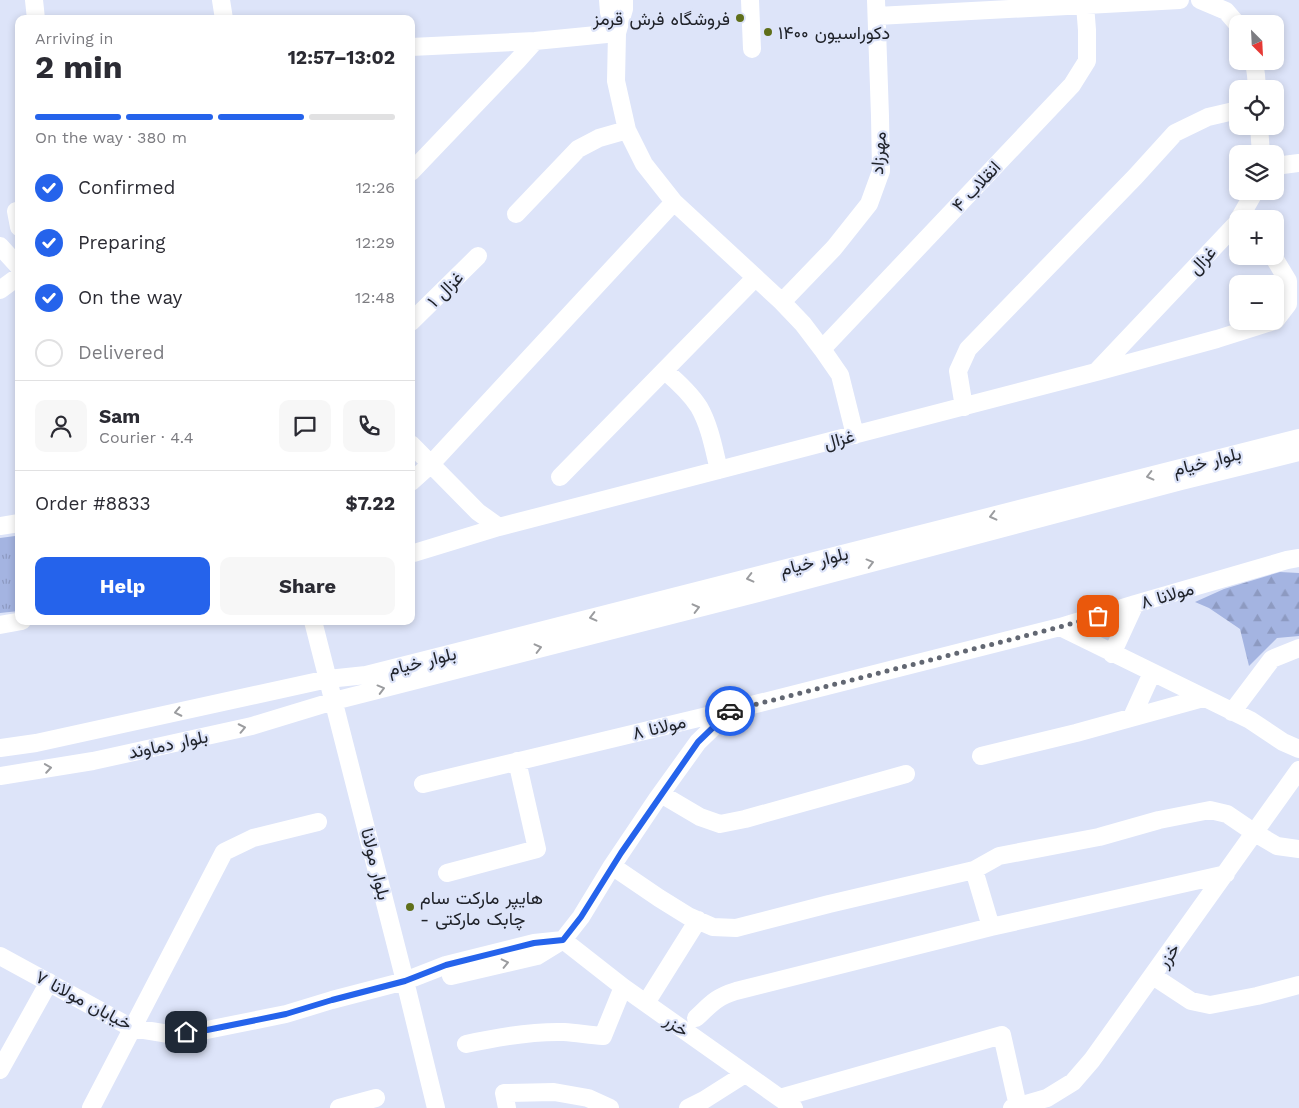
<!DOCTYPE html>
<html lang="en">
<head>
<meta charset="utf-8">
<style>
  body { margin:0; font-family:"Work Sans",Vazirmatn,sans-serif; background:#f7f7f7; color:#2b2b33; height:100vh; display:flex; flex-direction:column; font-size:19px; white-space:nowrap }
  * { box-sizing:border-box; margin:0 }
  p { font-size:16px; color:#7c7c81 }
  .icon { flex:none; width:28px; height:28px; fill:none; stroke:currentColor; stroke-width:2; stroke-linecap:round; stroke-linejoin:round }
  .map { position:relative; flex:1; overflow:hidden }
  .side { position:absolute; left:15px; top:15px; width:400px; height:610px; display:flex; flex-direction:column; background:#fff; border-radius:10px; box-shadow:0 2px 8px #0003 }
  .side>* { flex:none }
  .needle { width:32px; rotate:156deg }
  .controls { position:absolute; left:1229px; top:15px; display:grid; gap:10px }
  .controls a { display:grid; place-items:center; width:55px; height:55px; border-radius:10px; background:#fff; box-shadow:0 2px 8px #0003; font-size:25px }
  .pin { position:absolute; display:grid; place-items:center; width:42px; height:42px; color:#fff; margin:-21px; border-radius:10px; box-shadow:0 2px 8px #0006 }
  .courier { position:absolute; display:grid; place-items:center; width:50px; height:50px; margin:-25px; border:4px solid #2563eb; border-radius:50%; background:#fff; color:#222; box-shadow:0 1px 6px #0007 }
  .headline em { font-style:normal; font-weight:700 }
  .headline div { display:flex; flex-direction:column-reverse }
  .headline { display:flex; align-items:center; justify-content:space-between; height:85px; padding:0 20px }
  h1 { font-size:32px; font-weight:700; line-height:38px }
  .bar { display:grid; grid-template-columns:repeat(4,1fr); gap:8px 5px; align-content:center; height:60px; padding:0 20px }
  .bar i { height:6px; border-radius:4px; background:#e1e1e2 }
  .bar .selected { background:#2563eb }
  .bar p { grid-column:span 4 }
  .line { display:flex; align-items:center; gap:12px; padding:0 20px; border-top:1px solid #e1e1e2 }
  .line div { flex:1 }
  .round { display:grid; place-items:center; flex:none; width:52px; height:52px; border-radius:10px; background:#f7f7f7 }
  ol { padding:0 20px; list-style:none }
  li { display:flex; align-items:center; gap:15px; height:55px }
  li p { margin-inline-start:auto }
  li .icon { padding:5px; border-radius:50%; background:#2563eb; color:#fff; stroke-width:4 }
  li:last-child { color:#7c7c81 }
  li i { width:28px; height:28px; border:2px solid #e1e1e2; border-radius:50% }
  .button { display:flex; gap:10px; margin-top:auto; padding:10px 20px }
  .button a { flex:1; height:58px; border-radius:10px; background:#2563eb; color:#fff; font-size:20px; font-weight:700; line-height:58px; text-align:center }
  .button a+a { background:#f7f7f7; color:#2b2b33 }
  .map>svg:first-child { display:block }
  .forest { fill:url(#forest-firs) }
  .park { fill:url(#park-tufts) }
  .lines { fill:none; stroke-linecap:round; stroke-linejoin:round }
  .minor { stroke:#fff; stroke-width:18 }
  .oneway { stroke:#9b9c9f }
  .done { stroke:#626772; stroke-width:5; stroke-dasharray:0 9 }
  .route { stroke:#2563eb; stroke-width:6 }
  .poi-dot { fill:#5f6f1a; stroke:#dde4f9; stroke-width:2 }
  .labels { text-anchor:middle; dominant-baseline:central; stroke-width:4.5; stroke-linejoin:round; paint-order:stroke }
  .poi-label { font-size:18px; fill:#20232a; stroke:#dde4f9; text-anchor:start }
  .street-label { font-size:18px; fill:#20232a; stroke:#dde4f9 }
</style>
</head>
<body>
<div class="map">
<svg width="1299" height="1108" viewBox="0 0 1299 1108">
  <defs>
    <pattern id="forest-firs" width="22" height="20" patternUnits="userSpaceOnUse" patternTransform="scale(1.25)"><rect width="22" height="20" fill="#a4b4e1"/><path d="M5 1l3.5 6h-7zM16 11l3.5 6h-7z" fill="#8d9ac1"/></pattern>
    <pattern id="park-tufts" width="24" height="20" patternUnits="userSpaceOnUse" patternTransform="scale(1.25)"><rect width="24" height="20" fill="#a4b4e1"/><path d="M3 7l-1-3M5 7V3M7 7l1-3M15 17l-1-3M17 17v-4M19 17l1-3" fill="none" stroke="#8d9ac1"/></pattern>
  </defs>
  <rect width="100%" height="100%" fill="#dde4f9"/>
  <!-- forest -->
  <path class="forest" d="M1280,572L1299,573V636L1277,638L1249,666L1240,629L1209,608L1195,602L1224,589Z"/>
  <!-- park -->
  <path class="park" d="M15,536L19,562V611L0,613V538Z"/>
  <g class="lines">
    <!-- minor -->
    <path class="minor" d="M34,0L36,19
      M221,0L224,19
      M608,0L609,12L617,33
      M624,0V9L617,33L616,81L627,130L644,164L674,202L782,302L803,324L822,349L840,375L855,435
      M750,0L752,49
      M1200,0L1226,11L1238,25
      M877,16L1180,0
      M411,47L535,41L617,33
      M1254,61L1256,75L1257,89
      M1259,126L1261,154
      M1275,166L1299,163
      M411,172L518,60L535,41
      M16,211L19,227
      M516,214L578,149L599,138L627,130
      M1239,219L1255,191
      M0,246L19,267
      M1273,256L1288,281V304L1275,321
      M0,290L19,276
      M782,302L834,248L869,204L881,171L880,116L876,0
      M411,322L478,256
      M822,349L1072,85L1087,61V30L1085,5
      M665,371C678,382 690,393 699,407C710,426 714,450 719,470
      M1096,372L1217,339L1274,321
      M964,407L958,371L968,349L1135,177L1175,133L1208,117L1238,110
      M411,444L478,512L499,527L1096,372L1238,222
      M560,477L755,278
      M411,482L431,464L674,202
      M0,526L19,523
      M414,553L499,527
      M313,621L405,981L436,1108
      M0,625L22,621
      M1060,627L1250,720L1283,742L1299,749
      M1112,654L1135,604
      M1232,712L1272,659L1299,648
      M1132,717L1152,673
      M0,748L36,743L328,679L366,675L1299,438
      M981,756L1076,733L1203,698
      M0,776L93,761L252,726L334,701L758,593L1181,481L1299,452
      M423,784L732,710L1060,627L1135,604L1287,560L1299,558
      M661,794L700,817L720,824L745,819L906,774
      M612,866L659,898L688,916L713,927L736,928L829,904L974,870L999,856L1099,837L1159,820L1210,810L1227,814L1255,833L1277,846L1299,849
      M974,870L991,927L1226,874
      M447,873L537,849L517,761
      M563,940L623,987L794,1108
      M0,956L132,1028L169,1034L202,1031L286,1014L332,1000L405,981L446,965L534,943L563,940
      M451,976L537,956L563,940L581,917L612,866L657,799L698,742L730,711
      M1153,976L1191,1001L1210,1005L1257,996L1299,985
      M646,1003L698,920
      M696,1018C711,1004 716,997 736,991L991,927
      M466,1044C498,1037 531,1031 564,1032C577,1033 590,1035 603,1036L623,987
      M0,1070L49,982
      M780,1098L1002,1035L1018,1106
      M91,1108L224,852L253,838L318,822
      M339,1108L376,1098
      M507,1108L504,1093L554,1092L588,1098L610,1108
      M688,1108L704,1100L745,1074
      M1012,1108L1047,1098L1073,1082L1092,1060L1299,770"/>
  </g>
  <!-- one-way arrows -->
  <defs><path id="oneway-chevron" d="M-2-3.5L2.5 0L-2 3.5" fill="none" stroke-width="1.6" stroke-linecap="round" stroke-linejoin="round" transform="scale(1.25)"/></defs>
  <g class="oneway">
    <use href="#oneway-chevron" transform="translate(1150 476) rotate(166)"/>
    <use href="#oneway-chevron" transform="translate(993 516) rotate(166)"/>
    <use href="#oneway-chevron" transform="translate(870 563) rotate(-15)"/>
    <use href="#oneway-chevron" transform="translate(750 578) rotate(166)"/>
    <use href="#oneway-chevron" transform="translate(696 608) rotate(-14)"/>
    <use href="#oneway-chevron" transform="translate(593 617) rotate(166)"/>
    <use href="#oneway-chevron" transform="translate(538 648) rotate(-14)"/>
    <use href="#oneway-chevron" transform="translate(381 689) rotate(-15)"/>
    <use href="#oneway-chevron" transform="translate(178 712) rotate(168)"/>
    <use href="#oneway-chevron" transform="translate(242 728) rotate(-12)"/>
    <use href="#oneway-chevron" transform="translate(48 768) rotate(-9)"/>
    <use href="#oneway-chevron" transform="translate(505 963) rotate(-13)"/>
  </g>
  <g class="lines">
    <!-- done -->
    <path class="done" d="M730,711L1060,627L1098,616"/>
    <!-- route -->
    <path class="route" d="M186,1032L202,1031L286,1014L332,1000L405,981L446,965L534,943L563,940L581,917L621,853L698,742L730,711"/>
  </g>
  <!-- markers -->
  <g class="poi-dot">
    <circle cx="740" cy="18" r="5"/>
    <circle cx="768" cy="32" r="5"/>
    <circle cx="410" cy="907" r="5"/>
  </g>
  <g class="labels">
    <!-- poi labels -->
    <g class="poi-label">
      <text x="730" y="18" text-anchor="end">فروشگاه فرش قرمز</text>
      <text x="778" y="32">دکوراسیون ۱۴۰۰</text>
      <text x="420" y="897">هایپر مارکت سام<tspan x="420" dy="21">- چابک مارکتی</tspan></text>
    </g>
    <!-- street labels -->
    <g class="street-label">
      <text transform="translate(878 153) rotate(-86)">مهرزاد</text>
      <text transform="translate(976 186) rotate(-47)">انقلاب ۴</text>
      <text transform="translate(1202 260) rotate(-47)">غزال</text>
      <text transform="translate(445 289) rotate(-45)">غزال ۱</text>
      <text transform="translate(839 439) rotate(-15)">غزال</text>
      <text transform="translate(1207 461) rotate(-14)">بلوار خیام</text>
      <text transform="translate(814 561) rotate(-14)">بلوار خیام</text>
      <text transform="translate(1167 595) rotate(-16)">مولانا ۸</text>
      <text transform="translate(422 661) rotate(-14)">بلوار خیام</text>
      <text transform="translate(659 727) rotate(-13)">مولانا ۸</text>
      <text transform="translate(168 744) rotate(-12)">بلوار دماوند</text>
      <text transform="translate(376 864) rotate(76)">بلوار مولانا</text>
      <text transform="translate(1168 955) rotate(-54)">خزر</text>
      <text transform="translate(84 1000) rotate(28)">خیابان مولانا ۷</text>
      <text transform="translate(677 1025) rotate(36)">خزر</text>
    </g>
  </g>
</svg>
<div class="controls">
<a><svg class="needle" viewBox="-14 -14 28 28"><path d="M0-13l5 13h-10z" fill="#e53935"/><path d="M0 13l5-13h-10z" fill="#7c7c81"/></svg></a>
<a><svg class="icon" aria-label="locate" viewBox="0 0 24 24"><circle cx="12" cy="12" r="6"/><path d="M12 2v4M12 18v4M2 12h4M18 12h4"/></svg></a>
<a><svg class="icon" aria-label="layers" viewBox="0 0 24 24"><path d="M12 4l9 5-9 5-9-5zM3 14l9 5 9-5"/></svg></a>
<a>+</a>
<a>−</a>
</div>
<div class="pin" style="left:1098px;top:616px;background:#ea580c"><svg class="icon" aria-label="bag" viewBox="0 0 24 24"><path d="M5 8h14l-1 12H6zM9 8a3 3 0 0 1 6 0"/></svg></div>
<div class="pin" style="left:186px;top:1032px;background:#1f2937"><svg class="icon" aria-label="home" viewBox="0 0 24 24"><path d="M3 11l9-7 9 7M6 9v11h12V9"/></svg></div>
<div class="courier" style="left:730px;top:711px"><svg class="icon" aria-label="car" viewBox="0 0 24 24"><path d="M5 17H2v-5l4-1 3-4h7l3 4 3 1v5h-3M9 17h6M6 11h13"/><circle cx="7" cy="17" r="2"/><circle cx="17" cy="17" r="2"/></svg></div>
<section class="side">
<div class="headline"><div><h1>2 min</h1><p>Arriving in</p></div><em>12:57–13:02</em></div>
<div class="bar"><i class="selected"></i><i class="selected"></i><i class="selected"></i><i></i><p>On the way · 380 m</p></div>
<ol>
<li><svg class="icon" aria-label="check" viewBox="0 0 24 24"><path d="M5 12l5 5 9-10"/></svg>Confirmed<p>12:26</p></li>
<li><svg class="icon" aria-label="check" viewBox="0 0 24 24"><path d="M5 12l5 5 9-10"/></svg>Preparing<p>12:29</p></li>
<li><svg class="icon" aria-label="check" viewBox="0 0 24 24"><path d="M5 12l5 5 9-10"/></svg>On the way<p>12:48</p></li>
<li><i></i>Delivered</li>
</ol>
<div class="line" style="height:90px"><a class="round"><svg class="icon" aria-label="person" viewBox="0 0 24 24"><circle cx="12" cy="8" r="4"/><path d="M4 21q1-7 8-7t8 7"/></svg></a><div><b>Sam</b><p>Courier · 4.4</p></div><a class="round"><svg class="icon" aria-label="chat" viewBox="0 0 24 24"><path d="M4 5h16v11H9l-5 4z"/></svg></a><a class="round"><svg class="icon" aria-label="phone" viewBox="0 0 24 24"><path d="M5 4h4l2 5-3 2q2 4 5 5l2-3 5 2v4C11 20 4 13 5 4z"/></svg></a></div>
<div class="line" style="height:65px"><div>Order #8833</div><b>$7.22</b></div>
<div class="button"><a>Help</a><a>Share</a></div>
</section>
</div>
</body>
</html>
